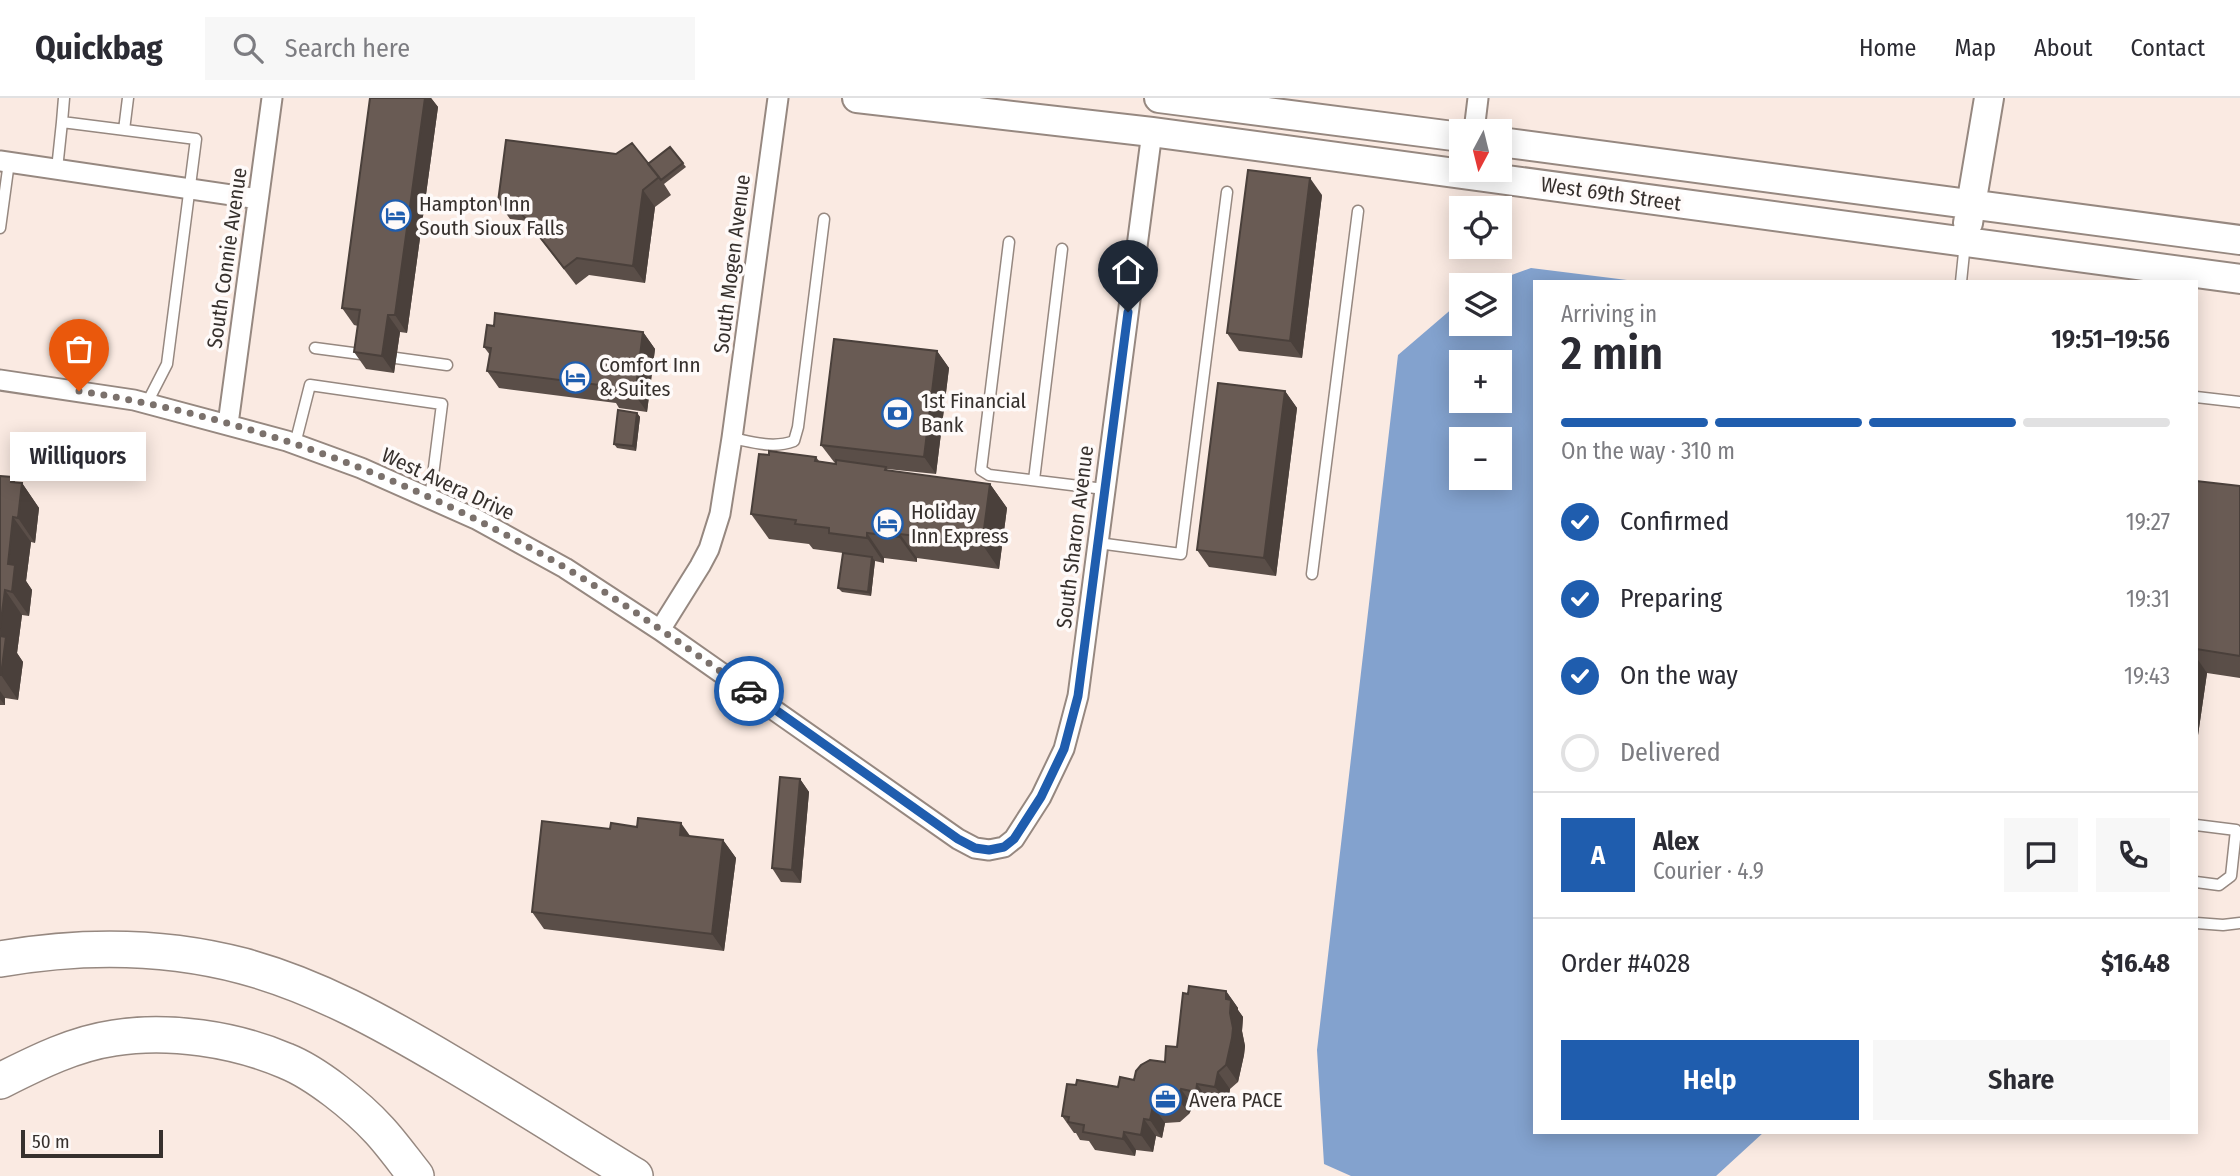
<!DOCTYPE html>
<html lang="en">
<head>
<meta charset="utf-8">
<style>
  body { margin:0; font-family:"Fira Sans Condensed",sans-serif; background:#f7f7f7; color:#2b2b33; height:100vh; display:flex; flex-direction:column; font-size:26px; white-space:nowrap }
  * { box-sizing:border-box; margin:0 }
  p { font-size:23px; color:#7c7c81 }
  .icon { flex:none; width:38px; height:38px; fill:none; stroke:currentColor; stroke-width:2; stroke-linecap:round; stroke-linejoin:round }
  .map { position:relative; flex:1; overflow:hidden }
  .sheet { position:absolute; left:1533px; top:182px; width:665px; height:854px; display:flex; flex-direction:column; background:#fff; border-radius:0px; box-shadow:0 4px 18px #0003 }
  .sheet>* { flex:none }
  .needle { width:46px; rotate:187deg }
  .controls { position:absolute; left:1449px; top:21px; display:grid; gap:14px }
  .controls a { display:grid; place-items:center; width:63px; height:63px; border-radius:0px; background:#fff; box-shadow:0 4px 18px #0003; font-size:35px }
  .scale { position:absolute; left:21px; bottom:18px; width:142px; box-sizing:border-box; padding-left:7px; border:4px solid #36302d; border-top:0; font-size:19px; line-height:24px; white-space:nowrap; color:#36302d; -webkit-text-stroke:5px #fefaf9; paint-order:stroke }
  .pin { position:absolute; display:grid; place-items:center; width:60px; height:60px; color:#fff; margin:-72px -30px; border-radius:50% 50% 50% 0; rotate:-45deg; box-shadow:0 0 7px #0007 }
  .pin .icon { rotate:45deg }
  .courier { position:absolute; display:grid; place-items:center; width:70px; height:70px; margin:-35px; border:5px solid #1f5dae; border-radius:50%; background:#fff; color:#222; box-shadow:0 2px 9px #0007 }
  .bubble { position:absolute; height:49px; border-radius:0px; background:#fff; box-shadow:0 4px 18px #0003; font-size:23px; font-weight:600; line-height:49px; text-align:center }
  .head em { font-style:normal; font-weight:600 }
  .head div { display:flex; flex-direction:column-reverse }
  .head { display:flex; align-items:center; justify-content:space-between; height:119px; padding:0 28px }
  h1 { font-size:46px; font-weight:600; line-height:52px }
  .bar { display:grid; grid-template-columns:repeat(4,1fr); gap:10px 7px; align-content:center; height:84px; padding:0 28px }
  .bar i { height:9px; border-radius:5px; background:#e1e1e2 }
  .bar .active { background:#1f5dae }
  .bar p { grid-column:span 4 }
  .line { display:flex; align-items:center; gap:18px; padding:0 28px; border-top:2px solid #e1e1e2 }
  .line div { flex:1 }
  .round { display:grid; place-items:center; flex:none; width:74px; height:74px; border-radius:0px; background:#f7f7f7 }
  ol { padding:0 28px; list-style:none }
  li { display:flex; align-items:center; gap:21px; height:77px }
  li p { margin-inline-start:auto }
  li .icon { padding:7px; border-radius:50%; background:#1f5dae; color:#fff; stroke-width:4 }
  li:last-child { color:#7c7c81 }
  li i { width:38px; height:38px; border:4px solid #e1e1e2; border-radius:50% }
  .cta { display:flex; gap:14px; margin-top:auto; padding:14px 28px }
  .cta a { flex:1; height:80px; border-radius:0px; background:#1f5dae; color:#fff; font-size:28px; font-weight:600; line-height:80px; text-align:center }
  .cta a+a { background:#f7f7f7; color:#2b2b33 }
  header { display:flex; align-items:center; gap:42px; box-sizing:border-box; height:98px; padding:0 35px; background:#fff; border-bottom:2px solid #e1e1e2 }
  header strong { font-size:33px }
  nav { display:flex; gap:38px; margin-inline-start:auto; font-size:24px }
  .search { width:490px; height:63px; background:#f7f7f7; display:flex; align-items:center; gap:18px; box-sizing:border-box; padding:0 24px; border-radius:0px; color:#7c7c81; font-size:26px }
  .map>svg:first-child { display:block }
  .water { fill:#83a2ce; fill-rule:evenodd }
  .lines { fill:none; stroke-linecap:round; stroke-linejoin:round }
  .lane-casing { stroke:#968880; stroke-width:13 }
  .street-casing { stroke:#968880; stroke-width:23 }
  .secondary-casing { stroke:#968880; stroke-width:32 }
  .highway-casing { stroke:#968880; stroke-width:38 }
  .lane { stroke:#fff; stroke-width:10 }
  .street { stroke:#fff; stroke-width:19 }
  .secondary { stroke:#fff; stroke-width:28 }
  .highway { stroke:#fff; stroke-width:35 }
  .wall { fill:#5a4e48 }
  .shaded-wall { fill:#4a403b }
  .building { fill:#695b54; stroke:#4a403b; stroke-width:2 }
  .done { stroke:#7b716c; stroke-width:7; stroke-dasharray:0 12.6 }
  .route { stroke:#1f5dae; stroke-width:9 }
  .labels { text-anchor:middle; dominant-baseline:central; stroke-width:7; stroke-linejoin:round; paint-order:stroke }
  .street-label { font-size:21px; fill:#36302d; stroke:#fefaf9 }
  .poi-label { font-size:21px; fill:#36302d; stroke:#fefaf9; text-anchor:start }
</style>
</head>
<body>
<header>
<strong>Quickbag</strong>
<div class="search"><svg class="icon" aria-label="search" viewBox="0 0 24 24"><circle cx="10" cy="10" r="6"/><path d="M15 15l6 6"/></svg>Search here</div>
<nav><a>Home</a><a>Map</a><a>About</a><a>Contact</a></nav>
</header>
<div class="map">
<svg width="2240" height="1078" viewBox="0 0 2240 1078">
  <rect width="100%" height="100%" fill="#faeae2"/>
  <!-- water -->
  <path class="water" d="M1531,170L1643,184H1535V1034H1764L1716,1078H1351L1324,1066L1317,952L1398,257L1461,203V226H1500V187H1484ZM1461,264H1500V303H1461ZM1461,341H1500V380H1461Z"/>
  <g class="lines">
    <defs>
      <path id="lane" d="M62,24L64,0
        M124,32L128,0
        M57,71L62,24L196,41L167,266L147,305
        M0,130L9,64
        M1009,144L981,372L989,377L1104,391
        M1961,184L1965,145
        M315,250L368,257
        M396,260L447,267
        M2196,299L2240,304
        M732,340C753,344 773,351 794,343L798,329L824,121
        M295,346L310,287L442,306L430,401
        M1034,382L1062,151
        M1098,445L1181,456L1227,94
        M1312,476L1358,113
        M2196,727L2236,732L2231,778L2219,787L2196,784
        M2196,825L2223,827L2240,825"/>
      <path id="street" d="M1474,33L1478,0
        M0,63L258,101
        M0,282L134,302L287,343L361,370L476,421L565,470L660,532L958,741L975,750L989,752L1004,749L1014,741L1041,699L1064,651L1078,598L1152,34
        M228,326L272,0
        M660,532L700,468L709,451L720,416L732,340L778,0"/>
      <path id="secondary" d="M857,0L1152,34L2240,181
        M1159,0L1461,39
        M1500,44L2240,142
        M1968,125L1989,0"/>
      <path id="highway" d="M0,861C81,847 163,847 243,868C317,888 383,925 449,964C512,1001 573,1040 635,1078
        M0,983C36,965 73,946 114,940C168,931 235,941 286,963C316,975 357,1008 379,1032C392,1046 404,1063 416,1078"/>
    </defs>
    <!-- lane casing -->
    <use href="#lane" class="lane-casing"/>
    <!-- street casing -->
    <use href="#street" class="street-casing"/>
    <!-- secondary casing -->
    <use href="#secondary" class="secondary-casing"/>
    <!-- highway casing -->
    <use href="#highway" class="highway-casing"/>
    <!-- lane -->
    <use href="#lane" class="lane"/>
    <!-- street -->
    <use href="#street" class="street"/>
    <!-- secondary -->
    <use href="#secondary" class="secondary"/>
    <!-- highway -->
    <use href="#highway" class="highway"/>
  </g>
  <!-- wall -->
  <path class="wall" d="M370,0H431L438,9L407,235L400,234L394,275L366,271L354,254L358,228L354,227L342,210Z
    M670,49L686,69L664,86L671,97L655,109L645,185L589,177L576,187L527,123L510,121L498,104L648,66Z
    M1322,97L1302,260L1239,253L1227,235Z
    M643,234L655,251L647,314L619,310L616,305L499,290L487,273L490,257L484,249Z
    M937,253L949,270L936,376L887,371L888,373L990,386L1007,410L999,471L917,460V464L884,460V465L875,463L871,498L842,494L838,490L843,455L813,451L809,446L769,441L751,416L769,357L816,359L819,363L836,366L834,364L821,347Z
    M1285,293L1297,310L1276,478L1209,469L1197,452Z
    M637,315L640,319L636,353L617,350L614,346Z
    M0,378L16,385H22L39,410L35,445L31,444L26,483L32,492L29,518L22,517L17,555L23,564L18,602L5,600V607H0Z
    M2196,383L2240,388V580L2207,575L2197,644H2196Z
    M800,681L809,694L801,785L781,784L772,770Z
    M610,731L723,742L736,760L724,853L544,831L532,814Z
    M1226,893L1238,910V912L1243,919L1242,933L1245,948L1244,957L1238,984L1230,991L1228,1006L1209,1003L1208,1011L1193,1008L1189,1016L1180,1024L1165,1025L1162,1040L1156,1038L1153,1054L1136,1052L1135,1058L1095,1052L1089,1043L1080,1042L1076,1035H1074L1062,1018L1076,987L1118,989L1134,982L1165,964L1177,949L1188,896Z"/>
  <!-- shaded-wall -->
  <path class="shaded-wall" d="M425,0H431L438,9L407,235L395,217Z
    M1310,80L1322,97L1302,260L1290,243Z
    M643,92L655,109L645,185L633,168Z
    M388,217L400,234L394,275L382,258Z
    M643,234L655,251L647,314L635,297Z
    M937,253L949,270L936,376L924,359Z
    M1285,293L1297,310L1276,478L1264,460Z
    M637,315L640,319L636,353L633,348Z
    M12,379L21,393L22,385L39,410L35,445L18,420L11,384Z
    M990,386L1007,410L999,471L982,446Z
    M13,419L31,444L26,483L32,492L29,518L12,494L8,466Z
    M867,435L884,460V465L867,440Z
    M900,436L917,460V464L899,439Z
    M872,459L875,463L871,498L868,494Z
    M5,492L22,517L17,555L23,564L18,602L1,577L0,530Z
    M2196,559L2207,575L2197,644L2196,643Z
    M0,593L5,600V607L0,601Z
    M800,681L809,694L801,785L792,772Z
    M681,725L693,742L680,737Z
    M723,742L736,760L724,853L712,836Z
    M1226,893L1238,910V912L1243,919L1242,933L1245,948L1244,957L1238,984L1226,967Z
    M1218,974L1230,991L1228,1006L1215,989Z
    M1197,986L1209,1003L1208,1011L1196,994Z
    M1181,991L1193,1008L1189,1016L1177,999Z
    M1153,1008L1165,1025L1162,1040L1150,1022Z
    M1144,1021L1156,1038L1153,1054L1141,1037Z
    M1124,1034L1136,1052L1135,1058L1123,1041Z"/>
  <!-- building -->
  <path class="building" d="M370,0H425L395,217H388L382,258L354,254L360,212L342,210Z
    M506,42L616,56L632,45L659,79L643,92L633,168L577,160L564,170L521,115L529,108L498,104Z
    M670,49L683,65L661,82L648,66Z
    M1248,72L1310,80L1290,243L1227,235Z
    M495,215L643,234L635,297L607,293L608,288L487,273L491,250L484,249L487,227L494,228Z
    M834,241L937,253L924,359L821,347Z
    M1218,285L1285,293L1264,460L1197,452Z
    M618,312L637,315L633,348L614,346Z
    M769,353L816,359L815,363L836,366V362L886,369L885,372L990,386L982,446L900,436L899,439L867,435V440L829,435V430L795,426L796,422L751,416L759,356L769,357Z
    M0,378L12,379L11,384L22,385L18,420L13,419L8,466L15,467L12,494L5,492L0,530Z
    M2196,383L2240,388V558L2196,551Z
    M843,455L872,459L868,494L838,490Z
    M0,538L6,539L1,577H0Z
    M780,679L800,681L792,772L772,770Z
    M638,720L681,725L680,737L723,742L712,836L532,814L542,723L610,731L611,725L637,729Z
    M1189,888L1226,893V901L1231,902L1230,915L1233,930L1232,940L1226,967L1218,974L1215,989L1197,986L1196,994L1181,991L1177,999L1168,1006L1153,1008L1150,1022L1144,1021L1141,1037L1124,1034L1123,1041L1083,1034L1084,1027L1068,1024L1069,1019L1062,1018L1067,986L1076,987L1077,982L1118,989L1120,979L1134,982L1136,973L1141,967L1150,962L1165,964L1166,948L1177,949L1183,895L1188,896Z"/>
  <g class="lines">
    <!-- done -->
    <path class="done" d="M79,293C249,319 415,382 564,469C628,507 688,551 749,593"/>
    <!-- route -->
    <path class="route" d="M749,593L958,741L975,750L989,752L1004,749L1014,741L1041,699L1064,651L1078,598L1128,214"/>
  </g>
  <!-- icons -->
  <defs>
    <symbol id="hotel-ring" viewBox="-11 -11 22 22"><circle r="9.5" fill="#fefaf9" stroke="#1f5dae" stroke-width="1.5"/><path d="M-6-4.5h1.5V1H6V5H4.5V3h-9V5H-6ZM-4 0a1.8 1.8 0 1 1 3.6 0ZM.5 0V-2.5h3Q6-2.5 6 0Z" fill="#1f5dae"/></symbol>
    <symbol id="bank-ring" viewBox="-11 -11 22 22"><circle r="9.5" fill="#fefaf9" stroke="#1f5dae" stroke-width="1.5"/><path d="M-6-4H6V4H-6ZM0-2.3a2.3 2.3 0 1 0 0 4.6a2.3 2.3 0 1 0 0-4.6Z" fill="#1f5dae"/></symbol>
    <symbol id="office-ring" viewBox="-11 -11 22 22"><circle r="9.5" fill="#fefaf9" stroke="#1f5dae" stroke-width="1.5"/><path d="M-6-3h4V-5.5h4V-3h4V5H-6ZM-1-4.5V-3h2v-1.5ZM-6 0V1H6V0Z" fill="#1f5dae"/></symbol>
  </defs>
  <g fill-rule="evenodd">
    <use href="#hotel-ring" x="378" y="100" width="35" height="35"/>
    <use href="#hotel-ring" x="558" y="262" width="35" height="35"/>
    <use href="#bank-ring" x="880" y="298" width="35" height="35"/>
    <use href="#hotel-ring" x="870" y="408" width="35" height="35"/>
    <use href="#office-ring" x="1148" y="984" width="35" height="35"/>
  </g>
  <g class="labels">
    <!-- street labels -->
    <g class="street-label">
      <text transform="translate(1611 96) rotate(8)">West 69th Street</text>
      <text transform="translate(227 160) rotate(-82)">South Connie Avenue</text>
      <text transform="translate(732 166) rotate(-83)">South Mogen Avenue</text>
      <text transform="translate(448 386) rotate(25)">West Avera Drive</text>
      <text transform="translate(1075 439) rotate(-83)">South Sharon Avenue</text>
    </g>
    <!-- poi labels -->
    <g class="poi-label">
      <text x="419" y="106">Hampton Inn<tspan x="419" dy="24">South Sioux Falls</tspan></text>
      <text x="599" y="267">Comfort Inn<tspan x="599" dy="24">&amp; Suites</tspan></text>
      <text x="921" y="303">1st Financial<tspan x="921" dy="24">Bank</tspan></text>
      <text x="911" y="414">Holiday<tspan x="911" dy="24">Inn Express</tspan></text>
      <text x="1189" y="1002">Avera PACE</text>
    </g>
  </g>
</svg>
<div class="controls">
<a><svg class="needle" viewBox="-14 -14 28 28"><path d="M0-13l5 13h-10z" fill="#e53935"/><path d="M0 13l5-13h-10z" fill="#7c7c81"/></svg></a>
<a><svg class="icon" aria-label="locate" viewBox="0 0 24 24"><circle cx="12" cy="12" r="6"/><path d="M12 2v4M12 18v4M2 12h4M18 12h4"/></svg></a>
<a><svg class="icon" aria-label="layers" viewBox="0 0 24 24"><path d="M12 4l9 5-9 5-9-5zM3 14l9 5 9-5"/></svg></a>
<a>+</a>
<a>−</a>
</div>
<div class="scale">50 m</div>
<div class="pin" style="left:79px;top:293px;background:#ea580c"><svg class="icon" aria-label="bag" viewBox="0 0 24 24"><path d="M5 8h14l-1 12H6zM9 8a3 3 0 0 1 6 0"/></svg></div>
<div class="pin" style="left:1128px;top:214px;background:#1f2937"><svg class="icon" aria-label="home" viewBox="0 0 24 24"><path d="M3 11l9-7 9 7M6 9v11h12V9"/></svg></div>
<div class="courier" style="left:749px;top:593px"><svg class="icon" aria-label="car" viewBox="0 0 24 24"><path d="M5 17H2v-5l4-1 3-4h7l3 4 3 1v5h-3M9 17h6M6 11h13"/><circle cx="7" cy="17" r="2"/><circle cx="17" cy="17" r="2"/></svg></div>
<div class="bubble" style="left:10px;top:334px;width:136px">Williquors</div>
<section class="sheet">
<div class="head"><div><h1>2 min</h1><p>Arriving in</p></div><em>19:51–19:56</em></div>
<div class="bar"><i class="active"></i><i class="active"></i><i class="active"></i><i></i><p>On the way · 310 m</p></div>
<ol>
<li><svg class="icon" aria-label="check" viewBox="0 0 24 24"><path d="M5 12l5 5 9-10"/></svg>Confirmed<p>19:27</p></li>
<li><svg class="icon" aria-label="check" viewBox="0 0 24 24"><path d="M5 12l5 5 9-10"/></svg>Preparing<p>19:31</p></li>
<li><svg class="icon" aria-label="check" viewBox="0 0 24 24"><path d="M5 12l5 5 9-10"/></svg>On the way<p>19:43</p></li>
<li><i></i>Delivered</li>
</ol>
<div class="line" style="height:126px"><b class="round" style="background:#1f5dae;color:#fff">A</b><div><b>Alex</b><p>Courier · 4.9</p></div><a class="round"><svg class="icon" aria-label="chat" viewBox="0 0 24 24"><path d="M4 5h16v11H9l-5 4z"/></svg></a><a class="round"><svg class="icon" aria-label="phone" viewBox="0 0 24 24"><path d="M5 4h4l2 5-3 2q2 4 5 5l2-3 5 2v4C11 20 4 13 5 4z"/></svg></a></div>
<div class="line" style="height:91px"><div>Order #4028</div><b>$16.48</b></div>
<div class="cta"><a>Help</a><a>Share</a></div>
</section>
</div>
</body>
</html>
